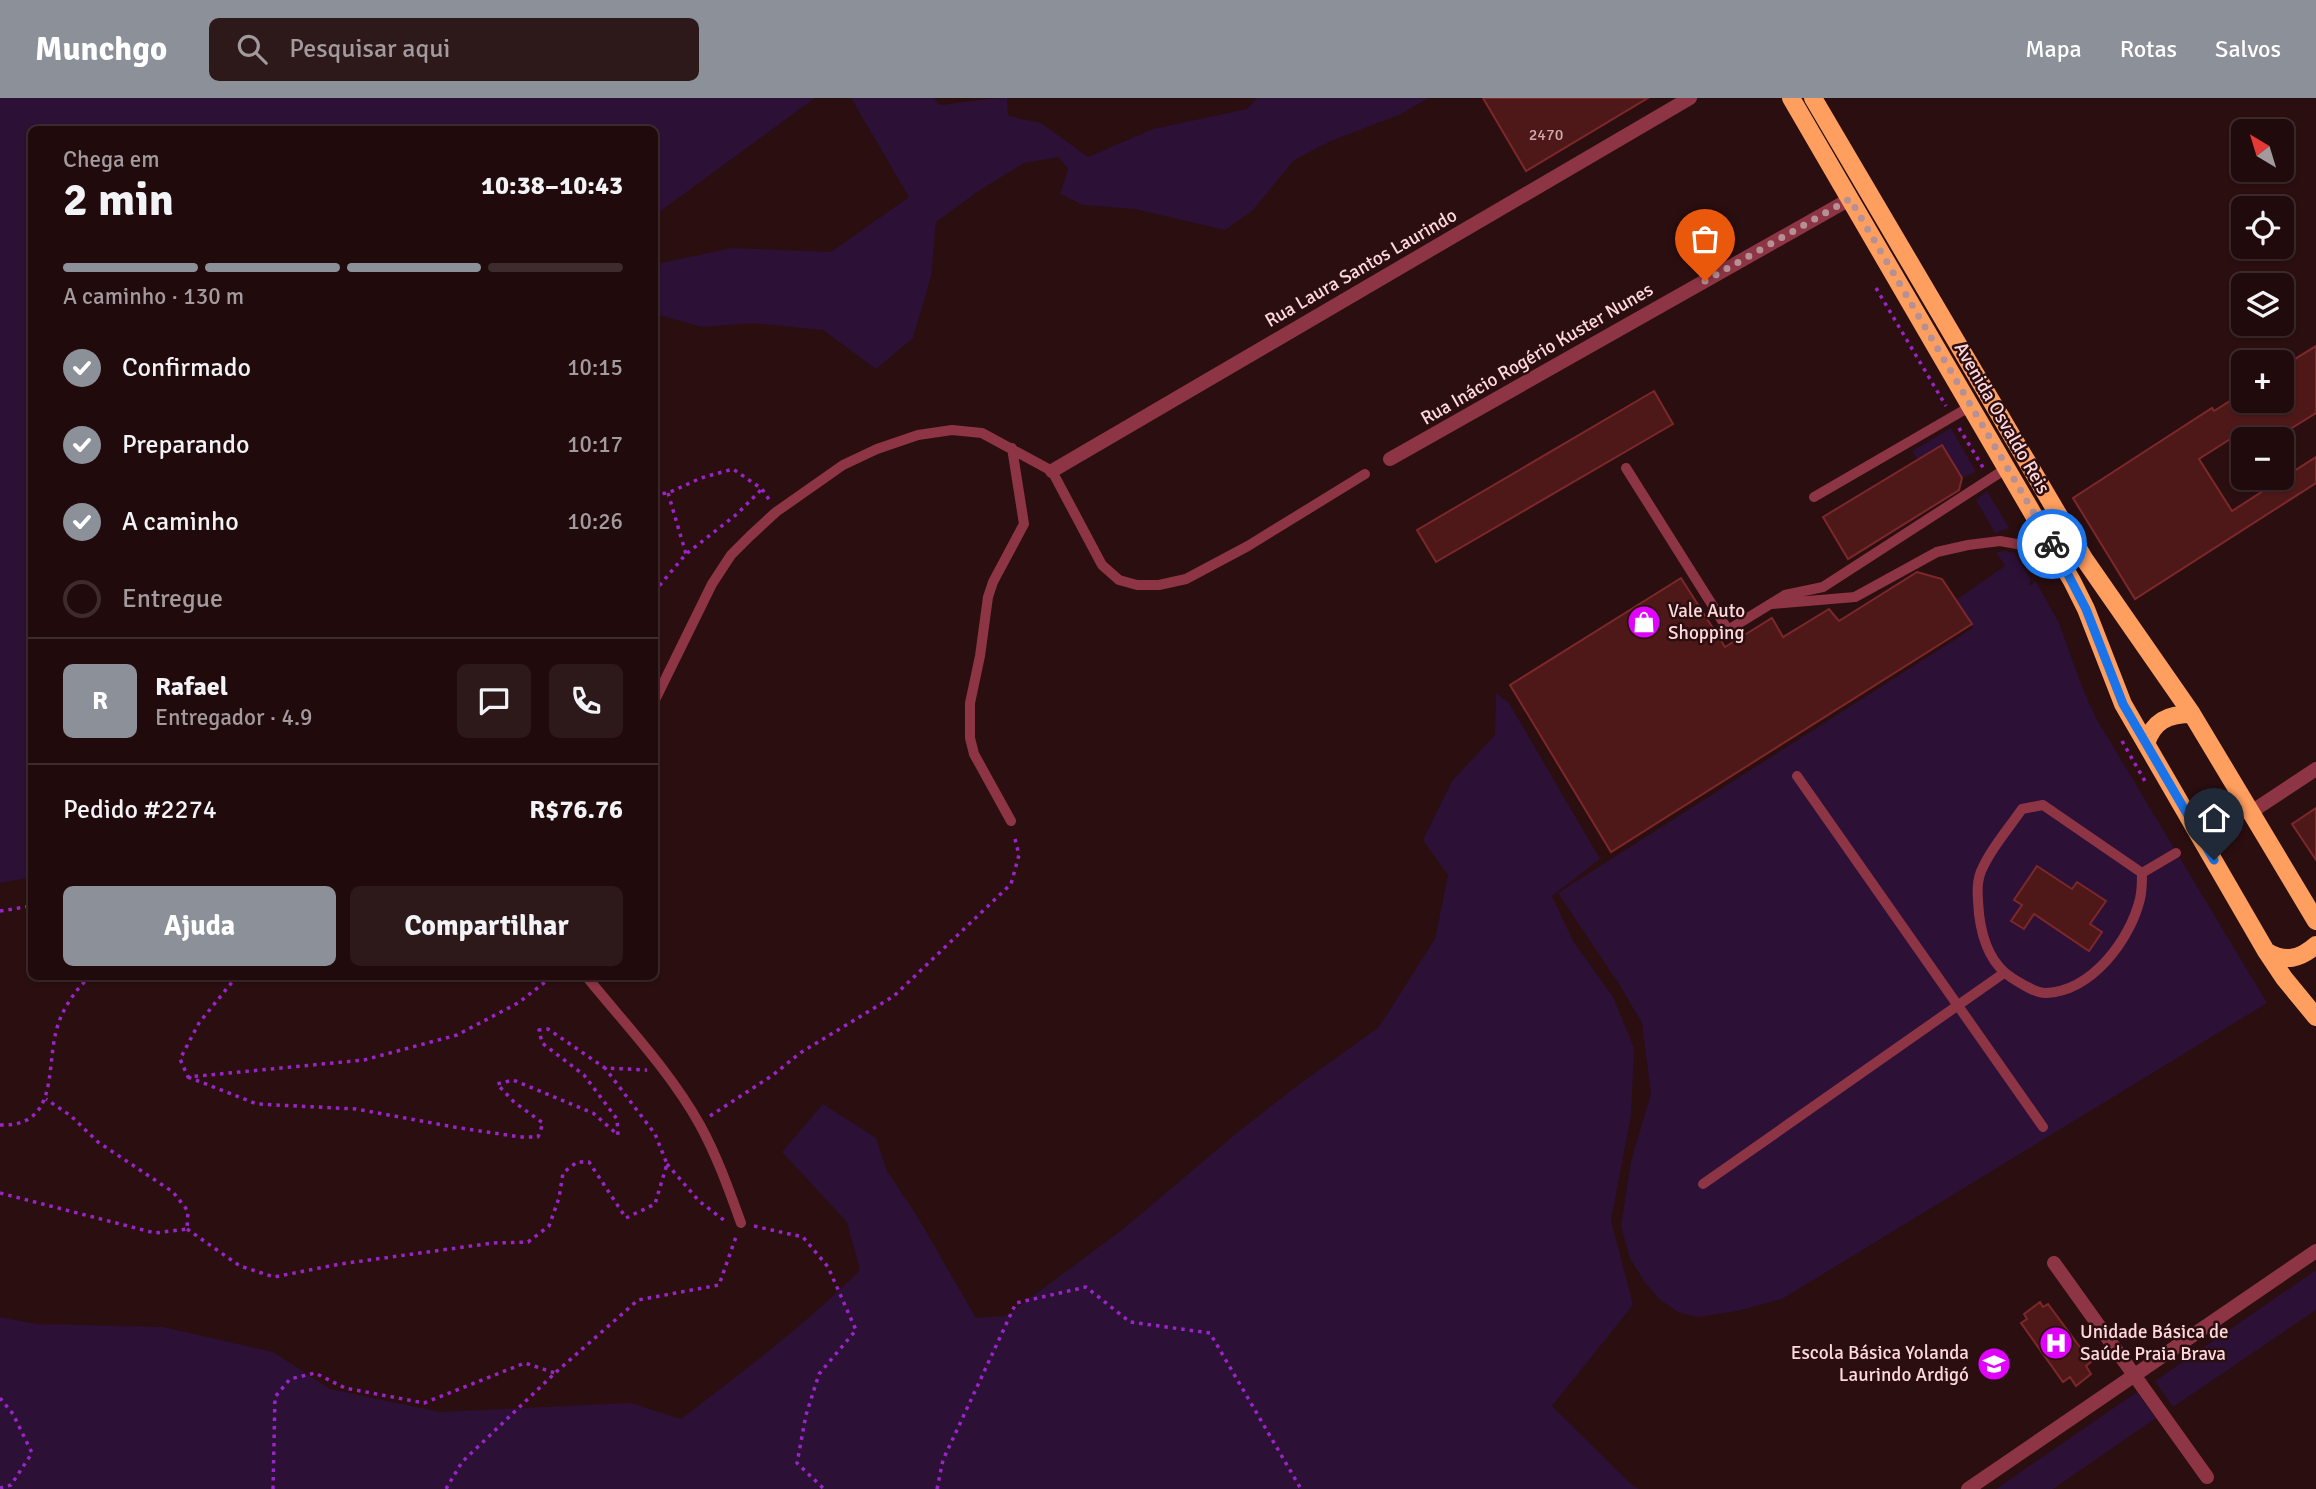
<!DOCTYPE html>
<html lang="pt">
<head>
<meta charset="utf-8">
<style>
  body { margin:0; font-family:Signika,sans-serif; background:#2d181a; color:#f1f3f6; height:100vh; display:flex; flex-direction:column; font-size:26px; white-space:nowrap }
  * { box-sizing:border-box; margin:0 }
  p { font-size:23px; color:#a29a9d }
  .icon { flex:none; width:38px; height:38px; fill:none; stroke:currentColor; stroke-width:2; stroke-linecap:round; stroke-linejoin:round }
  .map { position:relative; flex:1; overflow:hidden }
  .drawer { position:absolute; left:28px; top:28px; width:630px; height:854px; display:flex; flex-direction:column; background:#200a0c; border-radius:10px; box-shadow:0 2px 5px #0004,0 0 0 2px #3d2b2d }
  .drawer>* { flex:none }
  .needle { width:46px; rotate:322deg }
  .tools { position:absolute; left:2231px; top:21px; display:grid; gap:14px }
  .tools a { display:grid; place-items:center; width:63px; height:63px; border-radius:10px; background:#200a0c; box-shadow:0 2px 5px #0004,0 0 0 2px #3d2b2d; font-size:35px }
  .pin { position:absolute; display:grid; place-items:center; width:60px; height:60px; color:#fff; margin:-72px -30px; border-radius:50% 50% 50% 0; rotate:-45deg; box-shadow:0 0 7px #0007 }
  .pin .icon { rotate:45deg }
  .courier { position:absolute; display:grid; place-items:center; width:70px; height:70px; margin:-35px; border:5px solid #1a73e8; border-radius:50%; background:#fff; color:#222; box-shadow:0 2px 9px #0007 }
  .headline em { font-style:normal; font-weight:800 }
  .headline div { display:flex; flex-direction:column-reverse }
  .headline { display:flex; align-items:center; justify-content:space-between; height:119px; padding:0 35px }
  h1 { font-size:46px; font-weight:800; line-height:52px }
  .bar { display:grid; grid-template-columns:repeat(4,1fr); gap:10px 7px; align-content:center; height:84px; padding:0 35px }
  .bar i { height:9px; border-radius:5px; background:#3d2b2d }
  .bar .active { background:#8c9099 }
  .bar p { grid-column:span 4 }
  .line { display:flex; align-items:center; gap:18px; padding:0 35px; border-top:2px solid #3d2b2d }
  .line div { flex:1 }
  .round { display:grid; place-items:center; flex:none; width:74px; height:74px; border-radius:10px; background:#2d181a }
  ol { padding:0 35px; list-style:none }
  li { display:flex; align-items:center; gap:21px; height:77px }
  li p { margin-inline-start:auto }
  li .icon { padding:7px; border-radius:50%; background:#8c9099; color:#fff; stroke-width:4 }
  li:last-child { color:#a29a9d }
  li i { width:38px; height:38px; border:4px solid #3d2b2d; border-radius:50% }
  .primary-button { display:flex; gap:14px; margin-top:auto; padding:14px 35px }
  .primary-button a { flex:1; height:80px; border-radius:10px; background:#8c9099; color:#fff; font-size:28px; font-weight:800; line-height:80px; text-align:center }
  .primary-button a+a { background:#2d181a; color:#f1f3f6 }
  header { display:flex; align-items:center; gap:42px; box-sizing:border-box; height:98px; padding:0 35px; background:#8c9099; color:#fff }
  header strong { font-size:33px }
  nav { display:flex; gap:38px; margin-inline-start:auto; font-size:24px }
  .search { width:490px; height:63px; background:#2d181a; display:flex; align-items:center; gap:18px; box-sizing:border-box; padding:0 24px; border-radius:10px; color:#a29a9d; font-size:26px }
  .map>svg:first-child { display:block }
  .green { fill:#2c1036; fill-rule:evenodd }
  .building { fill:#4e1819; stroke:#7c282a; stroke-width:2 }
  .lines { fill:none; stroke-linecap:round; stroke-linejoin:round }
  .path { stroke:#9924c7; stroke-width:3.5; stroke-dasharray:3.5 5; stroke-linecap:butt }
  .lane { stroke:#8e3545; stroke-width:10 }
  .street { stroke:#8e3545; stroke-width:14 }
  .primary { stroke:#ff9f5f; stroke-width:18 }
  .done { stroke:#b59195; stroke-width:7; stroke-dasharray:0 12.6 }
  .route { stroke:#1a73e8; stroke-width:9 }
  .labels { text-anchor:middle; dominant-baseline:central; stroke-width:5; stroke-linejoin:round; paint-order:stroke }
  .number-label { font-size:16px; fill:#d3a8ab }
  .street-label { font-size:19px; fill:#ffd8dc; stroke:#2b0e10 }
  .poi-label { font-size:19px; fill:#ffd8dc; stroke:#2b0e10; text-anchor:start }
</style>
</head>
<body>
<header>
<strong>Munchgo</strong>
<div class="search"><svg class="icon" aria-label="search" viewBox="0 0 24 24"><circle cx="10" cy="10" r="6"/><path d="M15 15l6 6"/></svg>Pesquisar aqui</div>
<nav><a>Mapa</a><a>Rotas</a><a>Salvos</a></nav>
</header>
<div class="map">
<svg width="2316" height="1391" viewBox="0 0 2316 1391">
  <rect width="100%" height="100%" fill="#2b0e10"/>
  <!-- green -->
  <path class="green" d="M0,0H815L655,117L654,32H32V779L0,785Z
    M851,0H934L940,7C963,5 984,0 1007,0L1008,18L1041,25L1088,59L1153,31L1247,11L1257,0H1428L1401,16L1331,43L1294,62L1253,112L1225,132L1135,111L1083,107L1060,96L1068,71L1059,59L1024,65L977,94L936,124L931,178L913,240L876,271L823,232L752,225L702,229L656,216L655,177L661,165L732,150L831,154L909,99Z
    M1951,330L1976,374L1962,380L1942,348L1918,362L1912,353Z
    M1987,393L2009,430L1995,435L1976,402Z
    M2005,453L2014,455L2031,482L2028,488L2036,484L2059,525L2082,589L2096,620L2267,905L1782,1201L1737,1213L1698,1219L1678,1214L1659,1201L1644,1183L1630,1160L1621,1128L1631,1063L1651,996L1642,925L1619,886L1558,795L1973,530L1956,502L2005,468L1996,454ZM2037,768L2072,791L2077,784L2106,803L2090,826L2102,834L2089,853L2033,816L2012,822L2022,807L2014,802Z
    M1496,595L1509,605L1600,761L1552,798L1573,843L1613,899L1634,950L1631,1017L1611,1122L1633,1207L1552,1308L1632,1387L1639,1391H0V1219L36,1226L163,1229L273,1254L330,1291L440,1314L631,1305L681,1321C743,1274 805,1227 860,1172L847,1124L782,1054L823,1006L876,1040L887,1073L917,1118L976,1220L1006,1218L1122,1132L1238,1034L1293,991L1379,929L1435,841L1448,777L1423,742L1452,683L1495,637Z
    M2316,1172V1212L2173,1309L2155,1283Z
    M2137,1294L2156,1320L2053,1391H1996Z"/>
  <!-- building -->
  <path class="building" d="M1483,0H1648L1526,73Z
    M2316,248V315L2274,341H2238L2235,338L2199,361L2232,413L2316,359V385L2135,501L2073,400L2212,310L2214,313L2244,294V303H2282V269Z
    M1654,293L1673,326L1436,464L1417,432Z
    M1942,347L1962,380L1959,392L1848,461L1823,419Z
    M1917,474L1942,481L1972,526L1611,754L1510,587L1681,480L1725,549L1772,520L1783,539L1829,511L1839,523Z
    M2316,710V762L2292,726Z
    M2037,768L2072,791L2077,784L2106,803L2090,826L2102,834L2089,853L2034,816L2024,831L2011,823L2022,807L2014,802Z
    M2040,1204L2043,1209L2048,1206L2091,1264L2086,1268L2091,1276L2076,1288L2070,1279L2063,1284L2021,1225L2027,1221L2024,1216Z"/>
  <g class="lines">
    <!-- path -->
    <path class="path" d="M1876,190L1946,308
      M1959,330L1984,371
      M668,395L686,456
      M654,396L668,395L701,380L733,371L762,391L770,403
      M654,494L686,456L737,416L762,391
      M2122,643L2146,685
      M0,813L32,808
      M237,878L199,925L180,961L188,979L364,962L457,937L518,905L553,878
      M188,979L257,1006L356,1011L454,1029L520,1039H538L543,1025L514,1004L497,986L513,982L593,1015L618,1037L617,1021L584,977L542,945L539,932L548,931L605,970L647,972
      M710,1018L773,977L800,955L894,898L1011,786L1019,757L1014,737
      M0,1027C56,1029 47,976 55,938C59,916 74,892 91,878
      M667,1066L699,1103L725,1123
      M0,1095L155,1135L187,1131L188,1113L173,1094L98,1044L71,1018L46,1001
      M754,1128L803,1139L828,1169L856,1232L819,1276L806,1317L797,1365L824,1391
      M187,1131L240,1168L274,1179L340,1166L493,1145L528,1144L549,1128L559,1100L563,1075L577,1064H589L626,1120L655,1106L667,1066L655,1036L605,970
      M0,1300L13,1316L32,1355L11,1387L0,1390
      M273,1391L275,1299L290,1281L315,1275L345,1290L424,1305L525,1265L555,1275
      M446,1391L462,1364L555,1275L638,1202L719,1187L737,1136
      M937,1391L943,1362L1016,1205L1086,1189L1130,1224L1210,1235L1301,1391"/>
    <!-- lane -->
    <path class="lane" d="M1626,370L1728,532L1785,497L1823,489L2007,370
      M1814,399L1971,308
      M1772,506L1855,499L1937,454L1968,447L2000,443L2055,453
      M654,604L712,486L731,457L750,438L776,414L843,367L877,351L918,337L952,332L982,335L1052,373L1102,467L1119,482L1137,487H1159L1186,481L1248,448L1365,376
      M1797,678L2043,1029
      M2043,707L2142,775C2142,783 2142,793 2140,801C2130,842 2092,893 2046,895C2035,895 2022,886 2012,880C1990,866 1982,841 1979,816C1978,800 1975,784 1983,769C1992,749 2009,730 2022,711Z
      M1011,723L974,656L970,640V605L980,558L988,499L993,484L1024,426L1012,350
      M2142,775L2176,755
      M586,878C625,926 670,973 700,1027C717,1058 729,1092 741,1125
      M1703,1086L2004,875"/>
    <!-- street -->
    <path class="street" d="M1390,361L1850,101
      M1052,373L1690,0
      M2251,714L2316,671
      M2054,1165L2207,1379
      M1968,1391L2316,1153"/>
    <!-- primary -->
    <path class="primary" d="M1791,0L2072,483L2086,511L2123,606L2266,853L2284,880L2316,919
      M1813,0L2085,462L2192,616L2316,823
      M2146,646C2153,623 2168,616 2192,616
      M2266,853C2285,865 2300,861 2316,847"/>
  </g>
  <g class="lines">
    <!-- done -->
    <path class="done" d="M1705,183L1850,101L2052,446"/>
    <!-- route -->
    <path class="route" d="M2052,446L2086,511L2123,606L2214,762"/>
  </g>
  <!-- icons -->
  <defs>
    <symbol id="shop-disc" viewBox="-11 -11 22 22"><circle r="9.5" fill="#e004ff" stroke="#2b0e10"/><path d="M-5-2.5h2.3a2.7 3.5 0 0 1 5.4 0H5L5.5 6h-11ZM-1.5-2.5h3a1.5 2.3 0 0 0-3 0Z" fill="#fff"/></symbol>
    <symbol id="hospital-disc" viewBox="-11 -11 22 22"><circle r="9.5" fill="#e004ff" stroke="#2b0e10"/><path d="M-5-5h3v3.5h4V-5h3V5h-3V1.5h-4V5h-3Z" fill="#fff"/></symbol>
    <symbol id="school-disc" viewBox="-11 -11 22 22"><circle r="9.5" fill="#e004ff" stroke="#2b0e10"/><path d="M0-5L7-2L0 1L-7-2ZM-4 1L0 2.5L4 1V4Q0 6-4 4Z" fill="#fff"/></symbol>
  </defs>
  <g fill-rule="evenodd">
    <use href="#shop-disc" x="1625" y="505" width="38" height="38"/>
    <use href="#hospital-disc" x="2037" y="1226" width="38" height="38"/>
    <use href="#school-disc" x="1975" y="1247" width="38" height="38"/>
  </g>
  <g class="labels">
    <!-- number labels -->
    <g class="number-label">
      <text x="1546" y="37">2470</text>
    </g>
    <!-- street labels -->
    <g class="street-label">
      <text transform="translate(1361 170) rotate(-30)">Rua Laura Santos Laurindo</text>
      <text transform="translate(1537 256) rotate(-30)">Rua Inácio Rogério Kuster Nunes</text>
      <text transform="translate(2002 320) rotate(60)">Avenida Osvaldo Reis</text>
    </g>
    <!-- poi labels -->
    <g class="poi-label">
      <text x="1668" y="513">Vale Auto<tspan x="1668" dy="22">Shopping</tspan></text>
      <text x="2080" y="1234">Unidade Básica de<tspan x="2080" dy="22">Saúde Praia Brava</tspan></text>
      <text x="1969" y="1255" text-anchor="end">Escola Básica Yolanda<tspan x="1969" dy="22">Laurindo Ardigó</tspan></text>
    </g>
  </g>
</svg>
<div class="tools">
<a><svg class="needle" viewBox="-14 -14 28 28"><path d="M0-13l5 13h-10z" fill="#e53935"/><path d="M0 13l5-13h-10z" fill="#a29a9d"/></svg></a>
<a><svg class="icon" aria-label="locate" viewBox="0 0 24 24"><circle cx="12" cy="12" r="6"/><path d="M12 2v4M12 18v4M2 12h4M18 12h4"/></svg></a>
<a><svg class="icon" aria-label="layers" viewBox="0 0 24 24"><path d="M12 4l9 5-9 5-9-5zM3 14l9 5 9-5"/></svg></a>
<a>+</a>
<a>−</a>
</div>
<div class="pin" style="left:1705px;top:183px;background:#ea580c"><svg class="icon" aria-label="bag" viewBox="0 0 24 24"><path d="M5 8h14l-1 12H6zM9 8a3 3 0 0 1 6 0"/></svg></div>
<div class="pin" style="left:2214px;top:762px;background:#1f2937"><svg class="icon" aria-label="home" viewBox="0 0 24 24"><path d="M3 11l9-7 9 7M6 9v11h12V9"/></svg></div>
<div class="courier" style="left:2052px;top:446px"><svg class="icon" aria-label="bike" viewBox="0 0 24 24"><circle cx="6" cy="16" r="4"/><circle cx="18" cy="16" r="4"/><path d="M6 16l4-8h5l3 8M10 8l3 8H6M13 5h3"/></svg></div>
<section class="drawer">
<div class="headline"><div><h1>2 min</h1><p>Chega em</p></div><em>10:38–10:43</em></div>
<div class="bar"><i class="active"></i><i class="active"></i><i class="active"></i><i></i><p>A caminho · 130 m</p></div>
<ol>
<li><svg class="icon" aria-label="check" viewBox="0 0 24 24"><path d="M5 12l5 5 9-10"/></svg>Confirmado<p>10:15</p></li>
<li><svg class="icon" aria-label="check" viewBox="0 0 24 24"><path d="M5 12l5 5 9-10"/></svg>Preparando<p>10:17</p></li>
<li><svg class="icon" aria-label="check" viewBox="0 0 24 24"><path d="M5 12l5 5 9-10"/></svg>A caminho<p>10:26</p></li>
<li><i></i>Entregue</li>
</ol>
<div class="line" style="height:126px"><b class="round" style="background:#8c9099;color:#fff">R</b><div><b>Rafael</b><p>Entregador · 4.9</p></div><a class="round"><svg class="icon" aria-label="chat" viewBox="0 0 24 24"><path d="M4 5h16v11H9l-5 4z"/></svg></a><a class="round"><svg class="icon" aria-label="phone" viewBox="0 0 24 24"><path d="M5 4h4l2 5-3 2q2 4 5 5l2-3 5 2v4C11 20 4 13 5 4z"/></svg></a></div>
<div class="line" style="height:91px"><div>Pedido #2274</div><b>R$76.76</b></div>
<div class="primary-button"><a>Ajuda</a><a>Compartilhar</a></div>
</section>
</div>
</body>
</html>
